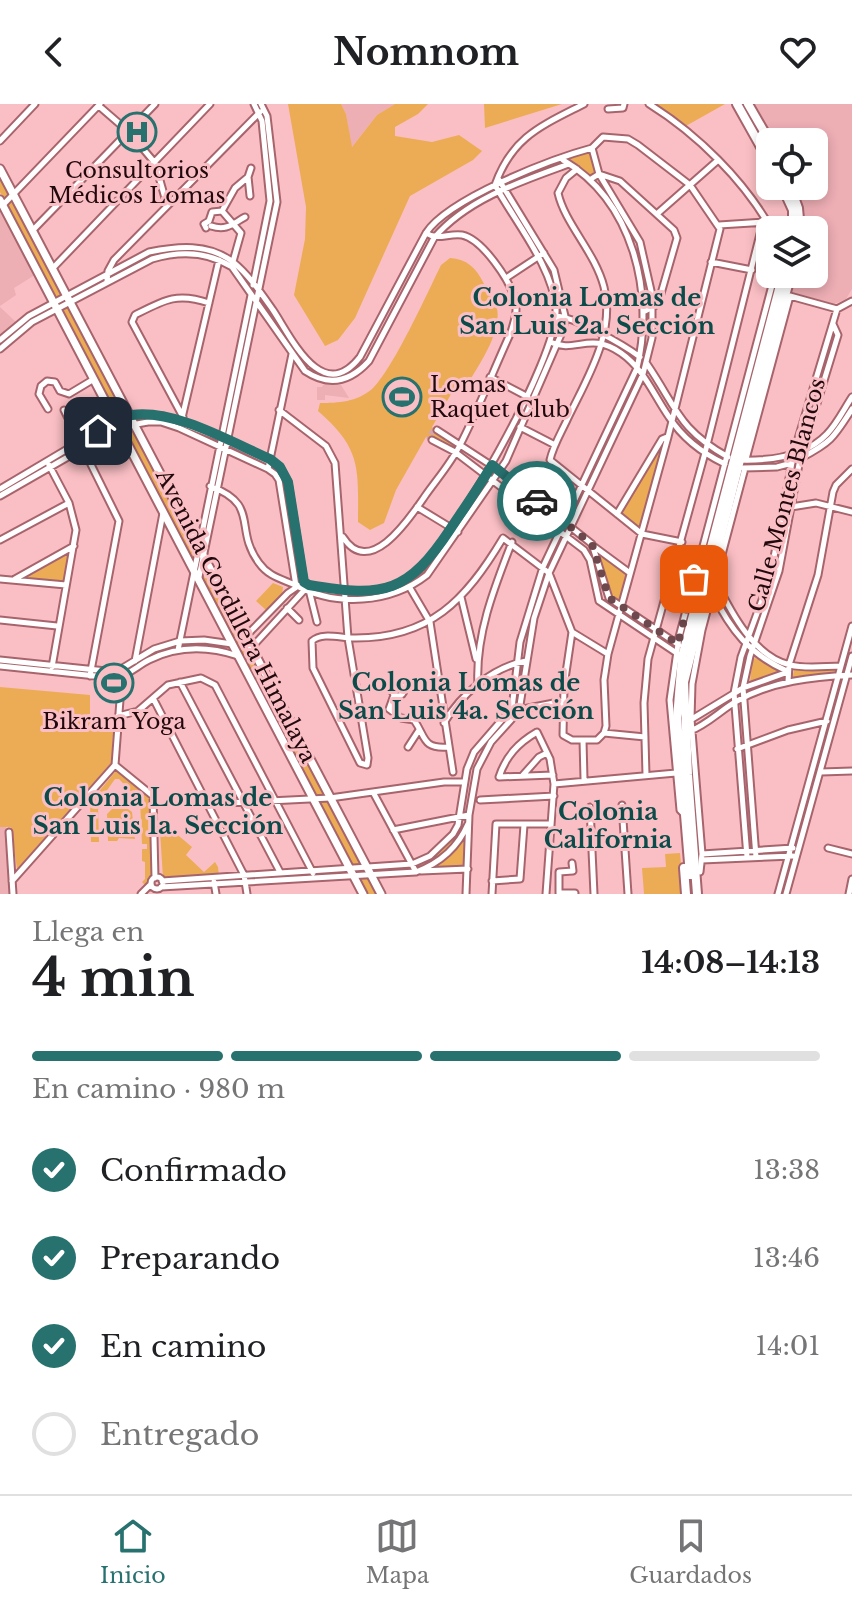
<!DOCTYPE html>
<html lang="es">
<head>
<meta charset="utf-8">
<style>
  body { margin:0; font-family:"Libre Baskerville",serif; background:#f2f2f2; color:#202124; height:100vh; display:flex; flex-direction:column; font-size:30px; white-space:nowrap }
  * { box-sizing:border-box; margin:0 }
  p { font-size:26px; color:#757577 }
  .icon { flex:none; width:44px; height:44px; fill:none; stroke:currentColor; stroke-width:2; stroke-linecap:round; stroke-linejoin:round }
  .map { position:relative; height:790px; overflow:hidden }
  .details { display:flex; flex-direction:column; background:#fff; flex:1 }
  .details>* { flex:none }
  .buttons { position:absolute; left:756px; top:24px; display:grid; gap:16px }
  .buttons a { display:grid; place-items:center; width:72px; height:72px; border-radius:12px; background:#fff; box-shadow:0 4px 12px #0003; font-size:40px }
  .pin { position:absolute; display:grid; place-items:center; width:68px; height:68px; color:#fff; margin:-34px; border-radius:16px; box-shadow:0 4px 12px #0006 }
  .courier { position:absolute; display:grid; place-items:center; width:80px; height:80px; margin:-40px; border:6px solid #27716f; border-radius:50%; background:#fff; color:#222; box-shadow:0 2px 10px #0007 }
  .overview em { font-style:normal; font-weight:700 }
  .overview div { display:flex; flex-direction:column-reverse }
  .overview { display:flex; align-items:center; justify-content:space-between; height:136px; padding:0 32px }
  h1 { font-size:52px; font-weight:700; line-height:60px }
  .bar { display:grid; grid-template-columns:repeat(4,1fr); gap:12px 8px; align-content:center; height:96px; padding:0 32px }
  .bar i { height:10px; border-radius:6px; background:#e0e0e0 }
  .bar .on { background:#27716f }
  .bar p { grid-column:span 4 }
  ol { padding:0 32px; list-style:none }
  li { display:flex; align-items:center; gap:24px; height:88px }
  li p { margin-inline-start:auto }
  li .icon { padding:8px; border-radius:50%; background:#27716f; color:#fff; stroke-width:4 }
  li:last-child { color:#757577 }
  li i { width:44px; height:44px; border:4px solid #e0e0e0; border-radius:50% }
  header { display:flex; justify-content:space-between; align-items:center; height:104px; padding:0 32px; background:#fff; font-size:36px; font-weight:700 }
  .dock { display:flex; justify-content:space-around; align-items:center; height:112px; border-top:2px solid #e0e0e0; background:#fff; font-size:22px; color:#757577 }
  .dock a { display:grid; justify-items:center; gap:4px }
  .dock .on { color:#27716f }
  .map>svg:first-child { display:block }
  .built { fill:#edaeb4 }
  .green { fill:#ecac55 }
  .lines { fill:none; stroke-linecap:round; stroke-linejoin:round }
  .minor-tunnel { stroke:#d9a4a8; stroke-width:5; stroke-dasharray:5 2.5; stroke-linecap:butt }
  .minor-casing { stroke:#a7646c; stroke-width:9 }
  .major-casing { stroke:#a7646c; stroke-width:11 }
  .highway-casing { stroke:#a7646c; stroke-width:12 }
  .minor { stroke:#fff; stroke-width:5 }
  .major { stroke:#fff; stroke-width:7 }
  .highway { stroke:#fff; stroke-width:8 }
  .done { stroke:#6d484c; stroke-width:8; stroke-dasharray:0 14.4 }
  .route { stroke:#27716f; stroke-width:10 }
  .labels { text-anchor:middle; dominant-baseline:central; stroke-width:6; stroke-linejoin:round; paint-order:stroke }
  .poi-label { font-size:22px; fill:#21080c; stroke:#fabfc4 }
  .street-label { font-size:22px; fill:#21080c; stroke:#fabfc4 }
  .neighbourhood-label { font-size:24px; font-weight:bold; fill:#0b4b4a; stroke:#fabfc4 }
</style>
</head>
<body>
<header><svg class="icon" aria-label="back" viewBox="0 0 24 24"><path d="M15 5l-7 7 7 7"/></svg>Nomnom<svg class="icon" aria-label="heart" viewBox="0 0 24 24"><path d="M12 20l-8-8c-3-5 5-10 8-4 3-6 11-1 8 4z"/></svg></header>
<div class="map">
<svg width="852" height="790" viewBox="0 0 852 790">
  <rect width="100%" height="100%" fill="#fabfc4"/>
  <!-- built -->
  <path class="built" d="M341,0H395L377,11L351,44L346,10Z
    M753,0H852V185L846,195L834,200L791,188L795,170H814V126H803L804,116L795,82H814V38H774Z
    M0,102L38,169L14,184L16,191L0,202Z
    M0,203L17,219L0,234Z
    M323,281H341L349,294L325,291V296H317V283H322Z
    M6,722L11,790H0V723Z"/>
  <!-- green -->
  <path class="green" d="M288,0H341L346,10L352,43L377,11L395,0H428L418,10L395,23V32L432,38L459,31L482,47L473,56L410,92L355,214L338,236L325,242L294,191L305,135L306,103Z
    M484,0H562L485,24Z
    M652,0H725L684,23Z
    M587,46L593,53L598,67L593,72L571,59L569,53Z
    M0,66L379,790H365L0,88Z
    M450,154C467,155 476,164 483,178C487,186 493,193 496,201C505,227 475,266 463,288L454,285L432,323L441,333L455,341L452,343L440,335L426,333L396,386L384,419L370,426L358,418C358,365 362,345 318,307L320,299C338,299 357,298 372,285C392,267 428,188 441,161Z
    M664,337L641,427L620,410Z
    M594,443L629,469L619,499L610,491Z
    M70,447L65,478L24,474Z
    M273,479L283,483L282,492L266,506L256,497Z
    M755,554L781,566L782,568L750,579L752,557Z
    M795,563L838,564L836,570L792,575Z
    M0,583L90,591V612L114,617L111,659L17,765L11,723H0Z
    M116,667L149,694L153,772L145,781L142,778L145,775V758L142,757V745H147V740H142L140,697L119,675H115L98,699L99,738H91L90,698Z
    M124,702L132,708L135,735L119,734L117,737H108L107,710L114,703Z
    M460,720H468L467,764L375,768L374,763C413,761 440,760 460,720Z
    M160,727H173L192,743L186,751L204,768L215,758L218,763L219,772L163,774Z
    M680,749L684,790H644L642,764L666,763L665,750Z"/>
  <g class="lines">
    <!-- minor-tunnel -->
    <path class="minor-tunnel" d="M432,336L429,334L434,324L437,326"/>
    <defs>
      <path id="minor" d="M649,0C697,30 744,76 772,126
        M99,2L129,28L155,59L167,101
        M608,5L623,4L624,0
        M0,37L35,0
        M577,65L566,74L558,89C565,120 595,148 604,183C616,229 586,276 567,316C561,329 553,342 550,356L642,430L682,438
        M591,75L599,70L620,77L674,126L677,134L658,200L645,207
        M250,92L248,73L251,64
        M3,101L100,0
        M658,109L717,57
        M719,121L766,118
        M211,122C227,127 232,120 245,113
        M206,124L204,120L209,117L212,108L222,107
        M33,126L155,0
        M711,158L752,166
        M232,161L241,129L222,107L235,84L248,73
        M53,164L210,0
        M506,174L544,149
        M107,177L108,167L114,156L260,8
        M253,181L270,97L262,17L254,0
        M556,212C575,213 624,241 640,253
        M0,236L29,212L149,148C178,142 208,139 233,158C249,171 261,189 273,206C291,233 322,302 360,253L426,129C448,95 551,55 592,44L603,33L628,35L638,41L690,81L720,125L668,333L608,550L604,576L606,622L604,629L597,636H572L563,631L564,582L572,528
        M550,238C576,250 589,227 621,249C644,265 653,290 669,313C683,335 702,349 725,360
        M0,245L32,218L152,155C179,147 207,147 232,163L305,267C329,283 350,278 369,257L434,134C467,95 522,77 569,60
        M647,260C677,304 678,325 728,353
        M490,273L528,293
        M48,305L39,290L41,282L47,277L55,278L60,287L69,290L94,275
        M64,306L119,417L90,572
        M279,306L326,342L335,359L348,534L368,654L367,661L360,659L313,564L312,537C322,528 340,534 353,534C430,535 466,496 503,434L549,469L572,528L608,550
        M183,313L132,218L135,211C164,196 177,188 209,199
        M182,314L219,156
        M520,323L555,341
        M437,326L500,367L592,440L609,494L679,541
        M432,336L455,348L584,446L590,456L599,497L678,550
        M801,354C832,338 834,333 852,305
        M746,355L790,192L837,205L852,197
        M738,356C767,357 805,353 827,330C837,320 844,305 852,293
        M49,361L69,399L76,426L52,563
        M743,364L777,363L792,359
        M268,365L292,250
        M210,382C261,401 233,424 259,459C269,473 282,475 295,481C336,503 390,500 427,471L506,357L563,226L565,212L554,166L499,76
        M0,385L116,316L131,311L163,312L220,334L280,363L288,378L304,478
        M0,392L120,323L148,318H161L179,324L268,365L275,370L279,376L296,482
        M417,403L458,428
        M791,403L816,399L852,408
        M617,410L662,335L667,333
        M343,433C370,476 411,412 425,392C437,375 451,359 460,341C479,304 494,265 511,228C514,218 518,207 515,197C511,177 482,135 462,131C448,129 438,137 426,129
        M0,436L69,399
        M592,441L630,469
        M199,473L277,98L267,12L261,0
        M0,475L66,481
        M15,475L74,442
        M716,478C731,508 754,553 790,561C806,565 826,562 841,562
        M410,484L430,518L453,668
        M310,490L317,518
        M713,490C730,525 750,551 787,567
        M461,493L476,555
        M287,504L299,516
        M0,516L57,522
        M246,532L288,489L304,478C329,493 386,490 410,474C449,446 559,253 556,205C553,163 515,118 495,81C512,33 541,22 584,0
        M252,543L309,481
        M178,546L251,191
        M0,556L116,568L154,545L180,537L204,536L232,540
        M135,557L163,409
        M0,562L115,574C128,572 137,562 149,556C179,541 208,542 238,552
        M180,578L280,768
        M788,578L789,561L818,471L833,388L836,381L852,365
        M392 586a6 6 0 1 1 12 0a6 6 0 1 1-12 0Z
        M478,582C475,532 494,484 512,438
        M394,591L389,605L401,614L414,616C426,633 422,645 448,643
        M153,594L244,771L247,790
        M518,606L564,597
        M118,612L138,607L168,581L201,574L215,581L313,769
        M692,615L743,584L788,568
        M444,619C461,590 493,563 526,557
        M690,627C707,621 722,605 737,597C772,577 813,573 852,571
        M604,629L645,633
        M583,636L584,675
        M408,643L419,626
        M737,645L788,626L827,617
        M115,661L153,692L155,774
        M115,661L122,570
        M821,668L852,667
        M523,671L539,653L547,649
        M646,671L644,599L648,555L705,349L763,118
        M554,680L676,669
        M373,688L416,768
        M480,696L554,692
        M207,700L330,694L444,678H464
        M622,701L628,790
        M590,703L594,790
        M684,710L680,706L670,596L679,533L775,170
        M590,711L622,709
        M393,726L469,711
        M9,728L13,790
        M828,744L852,750
        M702,750L793,744
        M747,753L734,589L741,553L770,474L794,348L837,205
        M756,753L743,584L750,552L779,467L800,355L838,231L833,220
        M702,756L793,752
        M572,759L573,767L559,768V789H575
        M421,767L468,765
        M700,768L702,750L691,615L692,580L702,526L745,364
        M151 779a6 6 0 1 1 12 0a6 6 0 1 1-12 0Z
        M12,777L115,661
        M162,777L412,760L430,752L453,730L458,721L467,665L474,648L512,604L520,538L543,463L637,264C655,189 633,97 563,56
        M492,777L520,775L524,721
        M214,778L216,790
        M161,783L416,768C440,759 458,743 468,720
        M141,790L150,781
        M466,790L469,711L477,665L491,638L519,607L534,514L549,469L643,270L652,234V191L640,138L599,70L592,44
        M492,790L496,720H551
        M546,790L554,680L550,655L537,628C518,639 506,652 499,673L553,671
        M778,790L852,522
        M786,790L852,552
        M849,790L852,775"/>
      <path id="major" d="M0,65L381,790
        M0,96L363,790"/>
      <path id="highway" d="M737,0L770,59
        M748,0L770,38
        M782,82L793,106V126
        M790,82L798,104L800,126
        M684,764L686,790
        M690,771L677,614L682,553L783,170
        M697,790L688,671L684,578L740,356L791,170"/>
    </defs>
    <!-- minor casing -->
    <use href="#minor" class="minor-casing"/>
    <!-- major casing -->
    <use href="#major" class="major-casing"/>
    <!-- highway casing -->
    <use href="#highway" class="highway-casing"/>
    <!-- minor -->
    <use href="#minor" class="minor"/>
    <!-- major -->
    <use href="#major" class="major"/>
    <!-- highway -->
    <use href="#highway" class="highway"/>
  </g>
  <g class="lines">
    <!-- done -->
    <path class="done" d="M537,397L592,440L609,494L678,540L694,475"/>
    <!-- route -->
    <path class="route" d="M98,327C108,321 119,313 132,311C175,305 231,338 270,355L280,363L288,378L304,478L309,481C385,494 408,489 451,424C465,403 479,383 492,361L537,397"/>
  </g>
  <!-- icons -->
  <defs>
    <symbol id="hospital-ring" viewBox="-11 -11 22 22"><circle r="9.5" fill="#fabfc4" stroke="#27716f" stroke-width="1.5"/><path d="M-5-5h3v3.5h4V-5h3V5h-3V1.5h-4V5h-3Z" fill="#27716f"/></symbol>
    <symbol id="stadium-ring" viewBox="-11 -11 22 22"><circle r="9.5" fill="#fabfc4" stroke="#27716f" stroke-width="1.5"/><path d="M0-5a6.5 5 0 1 0 0 10a6.5 5 0 1 0 0-10ZM-3.5-1.8h7v3.6h-7Z" fill="#27716f"/></symbol>
  </defs>
  <g fill-rule="evenodd">
    <use href="#hospital-ring" x="115" y="6" width="44" height="44"/>
    <use href="#stadium-ring" x="380" y="271" width="44" height="44"/>
    <use href="#stadium-ring" x="92" y="557" width="44" height="44"/>
  </g>
  <g class="labels">
    <!-- poi labels -->
    <g class="poi-label">
      <text x="137" y="66">Consultorios<tspan x="137" dy="25">Médicos Lomas</tspan></text>
      <text x="430" y="280" text-anchor="start">Lomas<tspan x="430" dy="25">Raquet Club</tspan></text>
      <text x="114" y="617">Bikram Yoga</text>
    </g>
    <!-- street labels -->
    <g class="street-label">
      <text transform="translate(787 391) rotate(-75)">Calle Montes Blancos</text>
      <text transform="translate(236 512) rotate(63)">Avenida Cordillera Himalaya</text>
    </g>
    <!-- neighbourhood labels -->
    <g class="neighbourhood-label">
      <text x="587" y="193">Colonia Lomas de<tspan x="587" dy="28">San Luis 2a. Sección</tspan></text>
      <text x="466" y="578">Colonia Lomas de<tspan x="466" dy="28">San Luis 4a. Sección</tspan></text>
      <text x="158" y="693">Colonia Lomas de<tspan x="158" dy="28">San Luis 1a. Sección</tspan></text>
      <text x="608" y="707">Colonia<tspan x="608" dy="28">California</tspan></text>
    </g>
  </g>
</svg>
<div class="buttons">
<a><svg class="icon" aria-label="locate" viewBox="0 0 24 24"><circle cx="12" cy="12" r="6"/><path d="M12 2v4M12 18v4M2 12h4M18 12h4"/></svg></a>
<a><svg class="icon" aria-label="layers" viewBox="0 0 24 24"><path d="M12 4l9 5-9 5-9-5zM3 14l9 5 9-5"/></svg></a>
</div>
<div class="pin" style="left:694px;top:475px;background:#ea580c"><svg class="icon" aria-label="bag" viewBox="0 0 24 24"><path d="M5 8h14l-1 12H6zM9 8a3 3 0 0 1 6 0"/></svg></div>
<div class="pin" style="left:98px;top:327px;background:#1f2937"><svg class="icon" aria-label="home" viewBox="0 0 24 24"><path d="M3 11l9-7 9 7M6 9v11h12V9"/></svg></div>
<div class="courier" style="left:537px;top:397px"><svg class="icon" aria-label="car" viewBox="0 0 24 24"><path d="M5 17H2v-5l4-1 3-4h7l3 4 3 1v5h-3M9 17h6M6 11h13"/><circle cx="7" cy="17" r="2"/><circle cx="17" cy="17" r="2"/></svg></div>
</div>
<section class="details">
<div class="overview"><div><h1>4 min</h1><p>Llega en</p></div><em>14:08–14:13</em></div>
<div class="bar"><i class="on"></i><i class="on"></i><i class="on"></i><i></i><p>En camino · 980 m</p></div>
<ol>
<li><svg class="icon" aria-label="check" viewBox="0 0 24 24"><path d="M5 12l5 5 9-10"/></svg>Confirmado<p>13:38</p></li>
<li><svg class="icon" aria-label="check" viewBox="0 0 24 24"><path d="M5 12l5 5 9-10"/></svg>Preparando<p>13:46</p></li>
<li><svg class="icon" aria-label="check" viewBox="0 0 24 24"><path d="M5 12l5 5 9-10"/></svg>En camino<p>14:01</p></li>
<li><i></i>Entregado</li>
</ol>
</section>
<nav class="dock">
<a class="on"><svg class="icon" aria-label="home" viewBox="0 0 24 24"><path d="M3 11l9-7 9 7M6 9v11h12V9"/></svg>Inicio</a>
<a><svg class="icon" aria-label="map" viewBox="0 0 24 24"><path d="M3 6l6-2 6 2 6-2v14l-6 2-6-2-6 2zM9 4v14M15 6v14"/></svg>Mapa</a>
<a><svg class="icon" aria-label="saved" viewBox="0 0 24 24"><path d="M7 4h10v16l-5-4-5 4z"/></svg>Guardados</a>
</nav>
</body>
</html>
